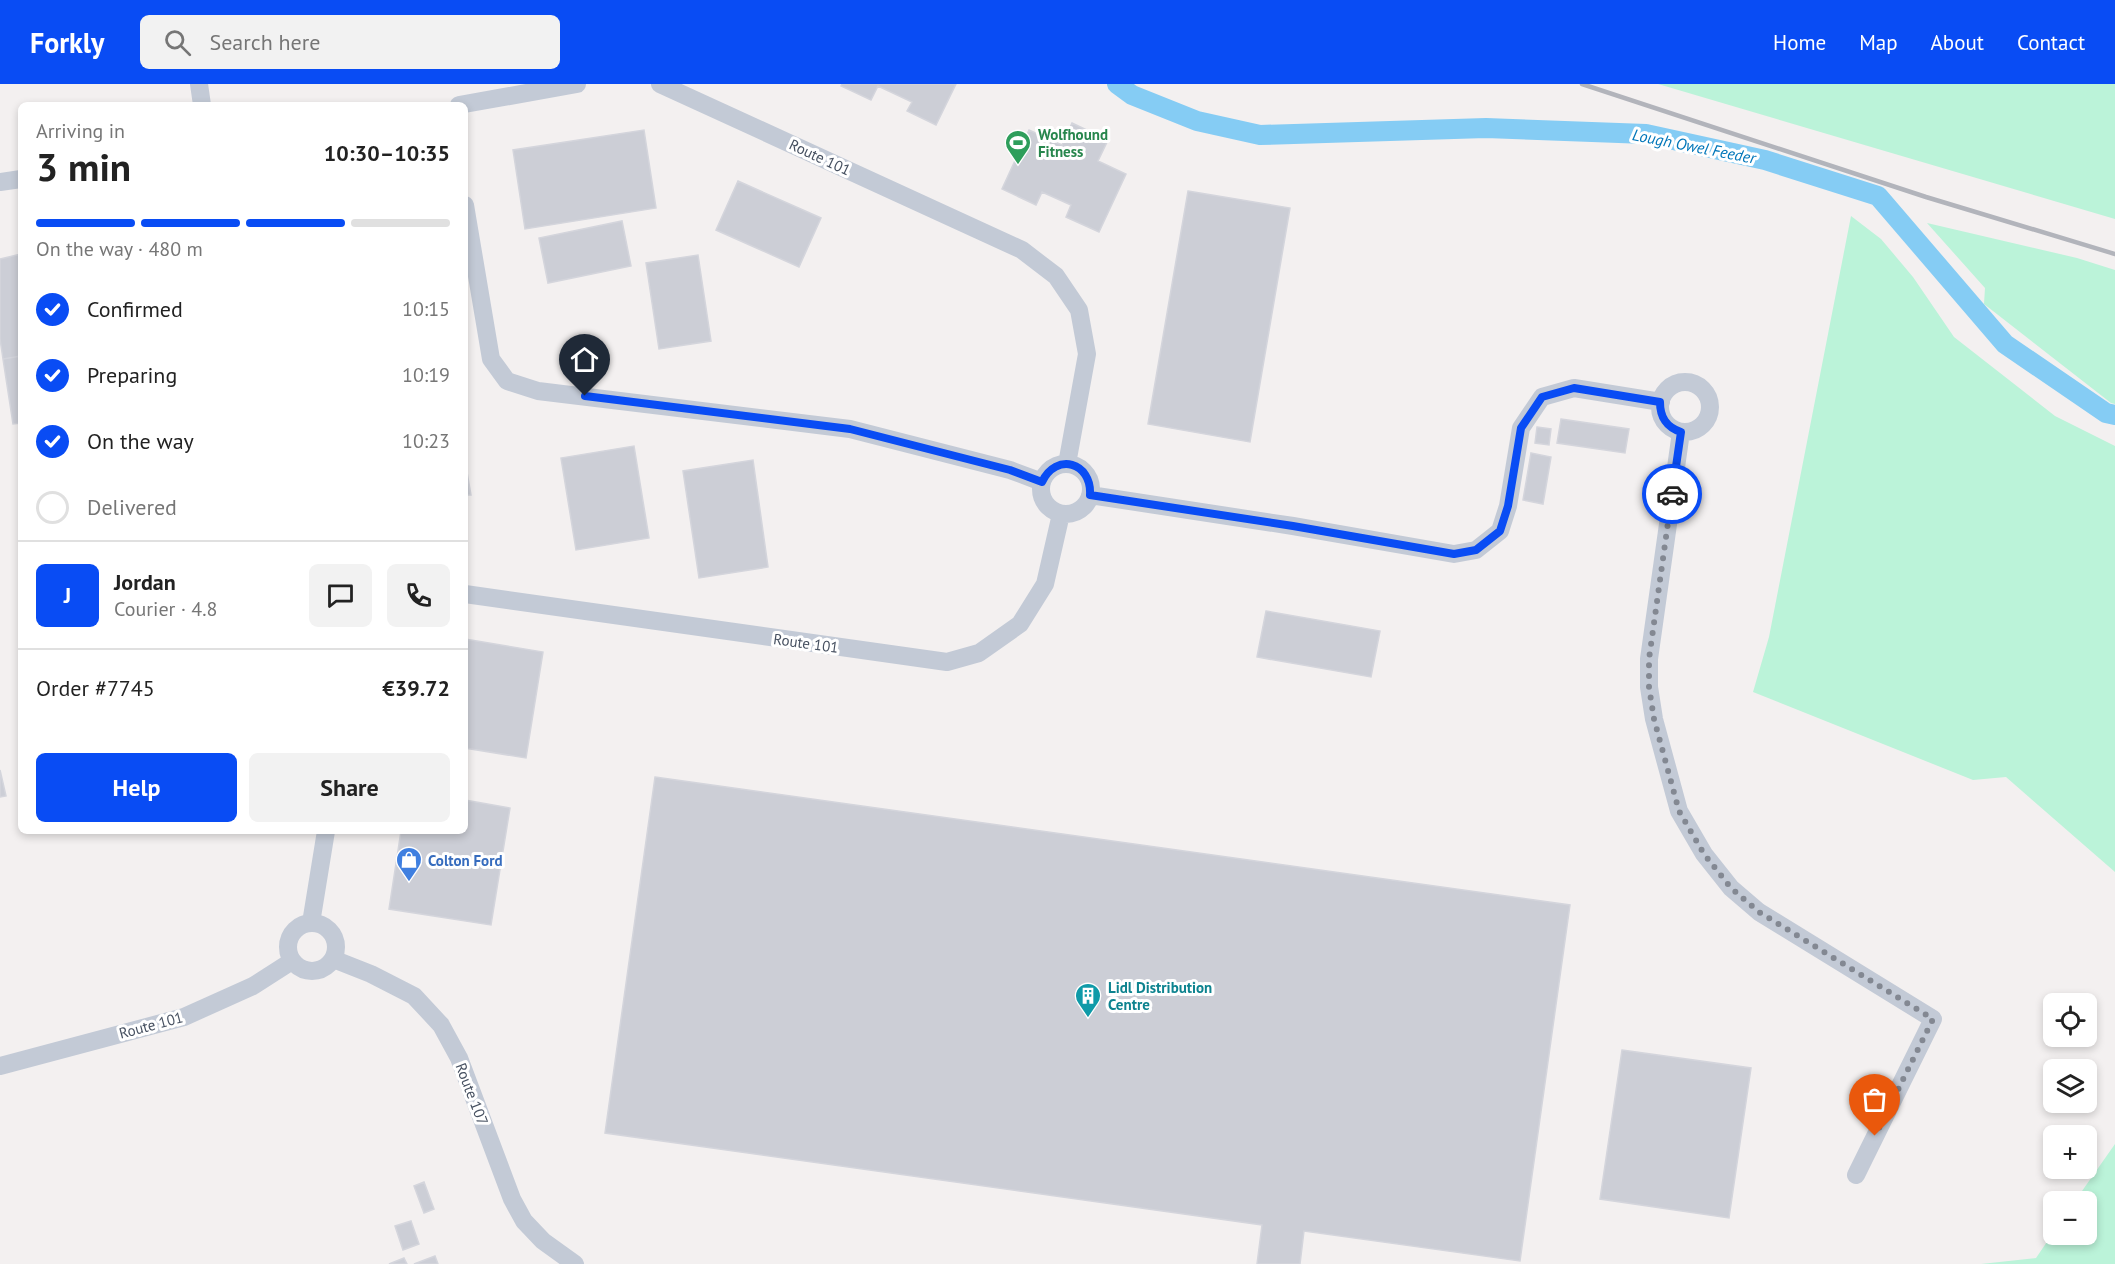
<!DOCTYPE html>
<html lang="en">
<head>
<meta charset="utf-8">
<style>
  body { margin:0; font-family:"PT Sans",sans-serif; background:#f2f2f2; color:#222; height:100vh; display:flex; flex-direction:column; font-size:22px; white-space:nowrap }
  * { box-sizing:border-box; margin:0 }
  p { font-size:20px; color:#767676 }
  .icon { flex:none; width:33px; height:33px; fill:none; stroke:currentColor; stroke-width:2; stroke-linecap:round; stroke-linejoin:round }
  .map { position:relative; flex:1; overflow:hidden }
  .side { position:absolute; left:18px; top:18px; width:450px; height:732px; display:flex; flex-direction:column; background:#fff; border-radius:9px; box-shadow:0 3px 9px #0003 }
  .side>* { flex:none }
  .tools { position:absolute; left:2043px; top:909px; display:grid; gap:12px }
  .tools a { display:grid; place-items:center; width:54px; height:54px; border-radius:9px; background:#fff; box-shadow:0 3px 9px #0003; font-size:30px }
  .pin { position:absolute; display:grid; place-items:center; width:51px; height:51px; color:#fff; margin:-62px -26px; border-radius:50% 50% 50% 0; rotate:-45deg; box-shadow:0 0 6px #0007 }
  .pin .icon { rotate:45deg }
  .courier { position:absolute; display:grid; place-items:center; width:60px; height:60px; margin:-30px; border:4px solid #094cf4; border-radius:50%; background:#fff; color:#222; box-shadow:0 2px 8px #0007 }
  .head em { font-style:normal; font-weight:700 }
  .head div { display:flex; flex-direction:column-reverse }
  .head { display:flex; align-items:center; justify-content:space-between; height:102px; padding:0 18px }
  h1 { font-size:39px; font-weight:700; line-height:45px }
  .bar { display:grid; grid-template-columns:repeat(4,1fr); gap:9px 6px; align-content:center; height:72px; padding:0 18px }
  .bar i { height:8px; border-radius:4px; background:#e0e0e0 }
  .bar .selected { background:#094cf4 }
  .bar p { grid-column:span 4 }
  .line { display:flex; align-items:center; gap:15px; padding:0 18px; border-top:2px solid #e0e0e0 }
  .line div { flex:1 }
  .round { display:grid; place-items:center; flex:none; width:63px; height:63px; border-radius:9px; background:#f2f2f2 }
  ol { padding:0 18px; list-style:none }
  li { display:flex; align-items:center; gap:18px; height:66px }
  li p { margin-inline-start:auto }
  li .icon { padding:6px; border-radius:50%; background:#094cf4; color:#fff; stroke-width:4 }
  li:last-child { color:#767676 }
  li i { width:33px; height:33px; border:3px solid #e0e0e0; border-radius:50% }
  .primary-button { display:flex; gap:12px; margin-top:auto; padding:12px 18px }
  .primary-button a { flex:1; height:69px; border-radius:9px; background:#094cf4; color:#fff; font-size:24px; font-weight:700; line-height:69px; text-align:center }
  .primary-button a+a { background:#f2f2f2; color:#222 }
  header { display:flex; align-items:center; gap:36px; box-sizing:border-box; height:84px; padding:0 30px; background:#094cf4; color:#fff }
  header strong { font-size:28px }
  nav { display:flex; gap:33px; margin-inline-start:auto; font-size:21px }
  .search { width:420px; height:54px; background:#f2f2f2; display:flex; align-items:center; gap:15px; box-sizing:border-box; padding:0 21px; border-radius:9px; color:#767676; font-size:22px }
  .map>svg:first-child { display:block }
  .green { fill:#bbf3d9 }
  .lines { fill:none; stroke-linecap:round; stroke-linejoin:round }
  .canal { stroke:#85ccf4; stroke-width:20 }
  .building { fill:#ccced6; stroke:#d4d5dc; stroke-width:1.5 }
  .minor { stroke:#c3cad6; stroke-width:18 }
  .rail { stroke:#b2b4bb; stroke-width:4.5 }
  .done { stroke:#838892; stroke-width:6; stroke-dasharray:0 10.8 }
  .route { stroke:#094cf4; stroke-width:8 }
  .labels { text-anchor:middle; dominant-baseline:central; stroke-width:6; stroke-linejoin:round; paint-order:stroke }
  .leisure-label { font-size:15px; font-weight:bold; fill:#27864d; stroke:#fff; text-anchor:start }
  .street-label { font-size:15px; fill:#465060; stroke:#fff }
  .shop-label { font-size:15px; font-weight:bold; fill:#366cbe; stroke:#fff; text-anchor:start }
  .culture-label { font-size:15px; font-weight:bold; fill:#0d838f; stroke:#fff; text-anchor:start }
  .water-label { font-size:16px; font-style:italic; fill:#0076b9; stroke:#fff }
</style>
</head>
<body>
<header>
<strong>Forkly</strong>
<div class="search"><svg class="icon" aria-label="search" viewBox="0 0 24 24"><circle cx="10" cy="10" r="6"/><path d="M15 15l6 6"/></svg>Search here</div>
<nav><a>Home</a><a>Map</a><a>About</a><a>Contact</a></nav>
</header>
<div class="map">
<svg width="2115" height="1180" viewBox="0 0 2115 1180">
  <rect width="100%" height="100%" fill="#f3f0f0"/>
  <!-- green -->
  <path class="green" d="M1658,0H2115V135Z
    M1851,132L1881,155L1913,193L1954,253L2055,332L2115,362V788L2006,693L1973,696L1753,608L1769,553Z
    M1927,139L2077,174L2115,186V320L2111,319L1984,220L1985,204Z
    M2115,1060V1180H1981L2036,1174L2053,1149L2054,1150H2086V1118L2075,1117Z"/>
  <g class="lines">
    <!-- canal -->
    <path class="canal" d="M1117,0L1132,11L1197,37L1260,51L1486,44L1646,50L1765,76L1878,112L2005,260L2106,329L2115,331"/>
  </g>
  <!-- building -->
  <path class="building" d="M842,0H956L936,41L907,27L912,18L878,2L871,16L841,2Z
    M1072,39L1108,56L1098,77L1126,90L1099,148L1066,133L1071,121L1042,108L1036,121L1002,105L1029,46L1062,61Z
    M644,46L656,124L525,145L513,66Z
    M738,97L821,134L799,183L716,146Z
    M1188,107L1290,124L1250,358L1148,340Z
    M622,137L631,182L548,199L539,154Z
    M21,170V272L3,275L0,255V175Z
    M698,171L711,257L659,265L646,179Z
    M21,272V339L13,340L3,275Z
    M1561,335L1629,345L1625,369L1557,359Z
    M1537,343L1551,345L1549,361L1535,359Z
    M634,362L649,454L576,466L561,374Z
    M1531,369L1551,373L1543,420L1523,416Z
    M753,376L768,483L699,494L683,387Z
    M465,377L471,411H465Z
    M1266,527L1380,547L1371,593L1257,573Z
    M465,555L543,568L526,674L465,664Z
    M0,686L6,712L0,713Z
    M655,693L1570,821L1520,1177L1304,1147L1300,1180H1257L1262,1141L605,1049Z
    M465,716L510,724L491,841L389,825L401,747H465Z
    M1622,966L1751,984L1729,1134L1600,1115Z
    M424,1098L434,1125L424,1129L414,1102Z
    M411,1137L419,1160L403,1166L395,1142Z
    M435,1172L438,1180H414Z
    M404,1174L407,1180H389Z"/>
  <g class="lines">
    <!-- minor -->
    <path class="minor" d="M199,0L202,21
      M660,0L1022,166L1056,192L1079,226L1087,270L1067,380
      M459,21L577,0
      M0,98L21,95
      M465,121L491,275L507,297L538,307L850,345L1010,386L1042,398
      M1660 323a25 25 0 1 1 50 0a25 25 0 1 1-50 0Z
      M1681,348L1649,575V603L1654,635L1679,727L1704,770L1731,804L1759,828L1933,935L1856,1091
      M1041 405a25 25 0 1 1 50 0a25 25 0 1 1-50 0Z
      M1090,411L1293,442L1454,470L1476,466L1500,447L1508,422L1521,344L1542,313L1574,304L1661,318
      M465,510L947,578L979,569L1020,540L1045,500L1061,430
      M288 863a24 24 0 1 1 48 0a24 24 0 1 1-48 0Z
      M311,839L326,747
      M333,875L371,890L414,912L441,941L459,974L512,1115L524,1137L543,1157L575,1180
      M0,982L184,933L253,902L292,877"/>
    <!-- rail -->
    <path class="rail" d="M1582,0L1926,113L2115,170"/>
  </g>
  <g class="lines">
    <!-- done -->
    <path class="done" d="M1672,410L1649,575V603L1654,635L1679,727L1704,770L1731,804L1759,828L1933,935L1875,1052"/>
    <!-- route -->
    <path class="route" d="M585,312L850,345L1010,386L1042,398C1056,368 1092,378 1090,411L1293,442L1454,470L1476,466L1500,447L1508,422L1521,344L1542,313L1574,304L1660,318C1660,333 1666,343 1681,348L1672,410"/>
  </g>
  <!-- icons -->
  <defs>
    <symbol id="stadium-pin" viewBox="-11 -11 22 30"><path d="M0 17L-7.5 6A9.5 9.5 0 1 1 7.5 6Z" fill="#2e9e5b" stroke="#fff"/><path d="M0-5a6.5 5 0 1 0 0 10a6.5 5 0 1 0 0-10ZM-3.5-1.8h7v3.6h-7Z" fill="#fff"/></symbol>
    <symbol id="shop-pin" viewBox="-11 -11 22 30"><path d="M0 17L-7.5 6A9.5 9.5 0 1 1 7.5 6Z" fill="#3f7fe0" stroke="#fff"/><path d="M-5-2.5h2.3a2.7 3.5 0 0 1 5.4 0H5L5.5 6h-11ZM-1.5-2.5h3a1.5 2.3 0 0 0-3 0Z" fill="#fff"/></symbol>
    <symbol id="building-pin" viewBox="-11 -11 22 30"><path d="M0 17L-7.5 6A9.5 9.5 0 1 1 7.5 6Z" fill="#0f9aa8" stroke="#fff"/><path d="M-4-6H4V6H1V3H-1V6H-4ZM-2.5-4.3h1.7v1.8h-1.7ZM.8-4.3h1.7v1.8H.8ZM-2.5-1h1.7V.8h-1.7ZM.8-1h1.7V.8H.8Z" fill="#fff"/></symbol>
  </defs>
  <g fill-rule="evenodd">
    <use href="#stadium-pin" x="1003" y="44" width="30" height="40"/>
    <use href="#shop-pin" x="394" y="761" width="30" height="40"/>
    <use href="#building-pin" x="1073" y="897" width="30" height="40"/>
  </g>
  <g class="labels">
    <!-- leisure labels -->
    <g class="leisure-label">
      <text x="1038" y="50">Wolfhound<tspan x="1038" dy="17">Fitness</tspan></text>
    </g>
    <!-- street labels -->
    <g class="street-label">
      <text transform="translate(820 73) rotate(25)">Route 101</text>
      <text transform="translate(806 559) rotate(8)">Route 101</text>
      <text transform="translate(151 941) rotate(-15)">Route 101</text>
      <text transform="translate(472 1010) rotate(69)">Route 107</text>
    </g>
    <!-- shop labels -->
    <g class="shop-label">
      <text x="428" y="776">Colton Ford</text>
    </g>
    <!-- culture labels -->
    <g class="culture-label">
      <text x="1108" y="903">Lidl Distribution<tspan x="1108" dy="17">Centre</tspan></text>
    </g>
    <!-- water labels -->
    <g class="water-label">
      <text transform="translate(1694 62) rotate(11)">Lough Owel Feeder</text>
    </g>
  </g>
</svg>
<div class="tools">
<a><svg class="icon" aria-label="locate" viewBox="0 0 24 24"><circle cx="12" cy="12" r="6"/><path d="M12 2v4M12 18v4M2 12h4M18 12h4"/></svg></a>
<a><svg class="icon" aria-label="layers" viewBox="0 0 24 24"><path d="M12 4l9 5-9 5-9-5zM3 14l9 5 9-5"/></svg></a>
<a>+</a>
<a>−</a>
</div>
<div class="pin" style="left:1875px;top:1052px;background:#ea580c"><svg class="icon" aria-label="bag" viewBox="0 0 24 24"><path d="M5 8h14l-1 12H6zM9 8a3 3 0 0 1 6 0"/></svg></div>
<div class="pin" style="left:585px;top:312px;background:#1f2937"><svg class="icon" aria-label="home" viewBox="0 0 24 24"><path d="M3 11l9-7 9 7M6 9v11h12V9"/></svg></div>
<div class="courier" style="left:1672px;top:410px"><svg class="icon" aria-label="car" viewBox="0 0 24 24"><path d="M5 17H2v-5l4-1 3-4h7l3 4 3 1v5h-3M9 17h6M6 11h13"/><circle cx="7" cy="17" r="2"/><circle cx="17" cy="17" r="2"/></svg></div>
<section class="side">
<div class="head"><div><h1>3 min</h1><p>Arriving in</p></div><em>10:30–10:35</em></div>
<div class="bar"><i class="selected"></i><i class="selected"></i><i class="selected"></i><i></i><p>On the way · 480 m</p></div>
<ol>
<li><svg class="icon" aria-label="check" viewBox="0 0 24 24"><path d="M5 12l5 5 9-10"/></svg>Confirmed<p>10:15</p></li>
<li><svg class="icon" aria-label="check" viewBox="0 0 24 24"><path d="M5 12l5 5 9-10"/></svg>Preparing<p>10:19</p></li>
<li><svg class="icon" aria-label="check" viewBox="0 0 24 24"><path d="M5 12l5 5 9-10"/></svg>On the way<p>10:23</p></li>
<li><i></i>Delivered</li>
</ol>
<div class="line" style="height:108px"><b class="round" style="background:#094cf4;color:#fff">J</b><div><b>Jordan</b><p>Courier · 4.8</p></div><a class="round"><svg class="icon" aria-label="chat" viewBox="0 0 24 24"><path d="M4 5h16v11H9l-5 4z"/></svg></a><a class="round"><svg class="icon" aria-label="phone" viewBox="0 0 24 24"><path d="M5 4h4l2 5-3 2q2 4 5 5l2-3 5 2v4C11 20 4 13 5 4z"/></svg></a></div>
<div class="line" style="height:78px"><div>Order #7745</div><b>€39.72</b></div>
<div class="primary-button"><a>Help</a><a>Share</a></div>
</section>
</div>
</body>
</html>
